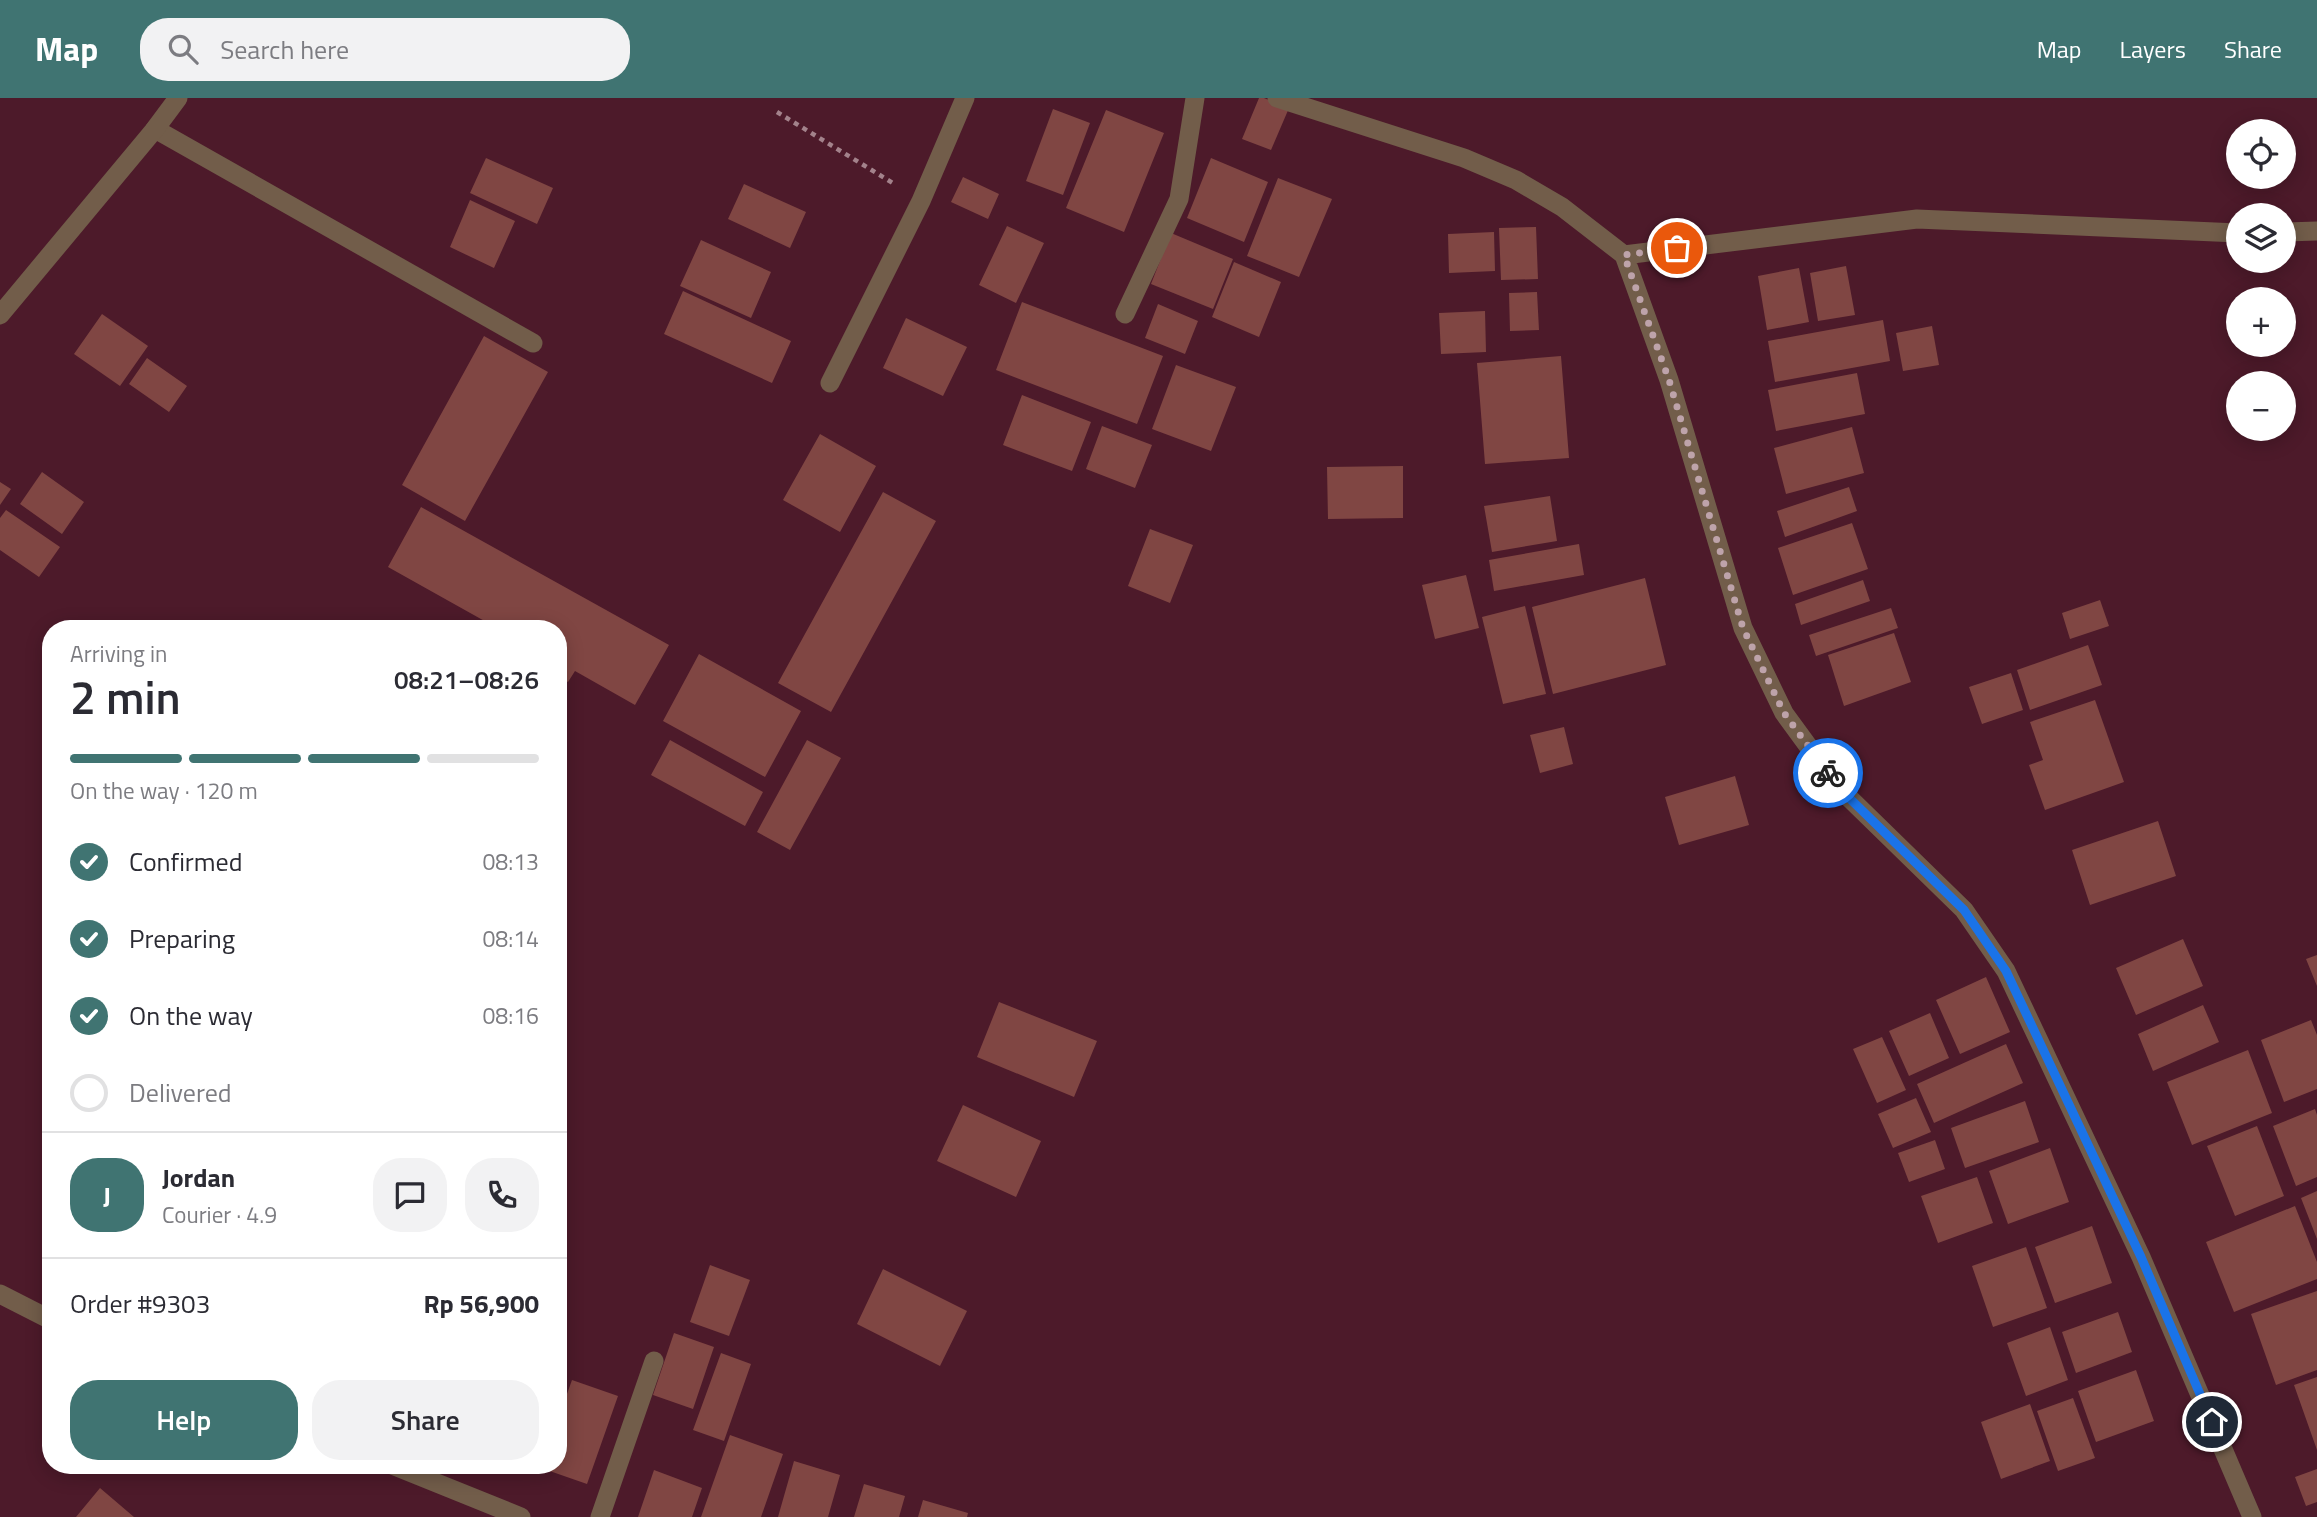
<!DOCTYPE html>
<html lang="en">
<head>
<meta charset="utf-8">
<style>
  body { margin:0; font-family:"Titillium Web",sans-serif; background:#f2f2f3; color:#2b2b33; height:100vh; display:flex; flex-direction:column; font-size:26px; white-space:nowrap }
  * { box-sizing:border-box; margin:0 }
  p { font-size:23px; color:#7c7c81 }
  .icon { flex:none; width:38px; height:38px; fill:none; stroke:currentColor; stroke-width:2; stroke-linecap:round; stroke-linejoin:round }
  .map { position:relative; flex:1; overflow:hidden }
  .panel { position:absolute; left:42px; top:522px; width:525px; height:854px; display:flex; flex-direction:column; background:#fff; border-radius:28px; box-shadow:0 4px 18px #0003 }
  .panel>* { flex:none }
  .buttons { position:absolute; left:2226px; top:21px; display:grid; gap:14px }
  .buttons a { display:grid; place-items:center; width:70px; height:70px; border-radius:50%; background:#fff; box-shadow:0 4px 18px #0003; font-size:35px }
  .pin { position:absolute; display:grid; place-items:center; width:60px; height:60px; color:#fff; margin:-30px; border:4px solid #fff; border-radius:50%; box-shadow:0 2px 7px #0007 }
  .courier { position:absolute; display:grid; place-items:center; width:70px; height:70px; margin:-35px; border:5px solid #1a73e8; border-radius:50%; background:#fff; color:#222; box-shadow:0 2px 9px #0007 }
  .head em { font-style:normal; font-weight:600 }
  .head div { display:flex; flex-direction:column-reverse }
  .head { display:flex; align-items:center; justify-content:space-between; height:119px; padding:0 28px }
  h1 { font-size:46px; font-weight:600; line-height:52px }
  .bar { display:grid; grid-template-columns:repeat(4,1fr); gap:10px 7px; align-content:center; height:84px; padding:0 28px }
  .bar i { height:9px; border-radius:5px; background:#e1e1e2 }
  .bar .on { background:#407472 }
  .bar p { grid-column:span 4 }
  .line { display:flex; align-items:center; gap:18px; padding:0 28px; border-top:2px solid #e1e1e2 }
  .line div { flex:1 }
  .round { display:grid; place-items:center; flex:none; width:74px; height:74px; border-radius:28px; background:#f2f2f3 }
  ol { padding:0 28px; list-style:none }
  li { display:flex; align-items:center; gap:21px; height:77px }
  li p { margin-inline-start:auto }
  li .icon { padding:7px; border-radius:50%; background:#407472; color:#fff; stroke-width:4 }
  li:last-child { color:#7c7c81 }
  li i { width:38px; height:38px; border:4px solid #e1e1e2; border-radius:50% }
  .action { display:flex; gap:14px; margin-top:auto; padding:14px 28px }
  .action a { flex:1; height:80px; border-radius:28px; background:#407472; color:#fff; font-size:28px; font-weight:600; line-height:80px; text-align:center }
  .action a+a { background:#f2f2f3; color:#2b2b33 }
  header { display:flex; align-items:center; gap:42px; box-sizing:border-box; height:98px; padding:0 35px; background:#407472; color:#fff }
  header strong { font-size:33px }
  nav { display:flex; gap:38px; margin-inline-start:auto; font-size:24px }
  .search { width:490px; height:63px; background:#f2f2f3; display:flex; align-items:center; gap:18px; box-sizing:border-box; padding:0 24px; border-radius:28px; color:#7c7c81; font-size:26px }
  .map>svg:first-child { display:block }
  .building { fill:#804643 }
  .lines { fill:none; stroke-linecap:round; stroke-linejoin:round }
  .path { stroke:#a3828b; stroke-width:4.5; stroke-dasharray:5 5; stroke-linecap:butt }
  .service { stroke:#725d4a; stroke-width:19 }
  .minor { stroke:#725d4a; stroke-width:19 }
  .done { stroke:#bea3aa; stroke-width:7; stroke-dasharray:0 12.6 }
  .route { stroke:#1a73e8; stroke-width:9 }
</style>
</head>
<body>
<header>
<strong>Map</strong>
<div class="search"><svg class="icon" aria-label="search" viewBox="0 0 24 24"><circle cx="10" cy="10" r="6"/><path d="M15 15l6 6"/></svg>Search here</div>
<nav><a>Map</a><a>Layers</a><a>Share</a></nav>
</header>
<div class="map">
<svg width="2317" height="1419" viewBox="0 0 2317 1419">
  <rect width="100%" height="100%" fill="#4d1a2a"/>
  <!-- building -->
  <path class="building" d="M1259,0H1264L1289,10L1271,52L1242,41Z
    M1053,11L1090,25L1063,97L1026,83Z
    M1106,12L1164,35L1124,134L1066,110Z
    M486,60L553,90L537,126L470,95Z
    M1211,60L1268,84L1244,144L1187,120Z
    M963,79L999,96L988,121L951,104Z
    M1278,80L1332,101L1299,179L1247,158Z
    M744,86L806,114L790,150L728,121Z
    M470,102L515,123L494,170L450,149Z
    M1007,128L1044,145L1016,205L979,187Z
    M1536,129L1538,181L1501,182L1499,130Z
    M1494,134L1495,173L1449,175L1448,136Z
    M1171,135L1233,161L1213,211L1151,186Z
    M701,142L771,174L751,220L680,188Z
    M1234,164L1281,184L1259,239L1212,219Z
    M1846,168L1855,217L1818,223L1810,175Z
    M1799,170L1809,224L1767,232L1758,178Z
    M683,193L791,243L772,285L664,236Z
    M1537,194L1539,232L1510,233L1509,195Z
    M1022,204L1163,258L1137,326L996,272Z
    M1158,206L1198,223L1185,256L1145,240Z
    M1485,213L1486,254L1441,256L1439,215Z
    M102,216L148,248L120,288L74,256Z
    M906,220L967,249L943,298L883,270Z
    M1883,222L1890,263L1775,284L1768,243Z
    M1932,228L1939,267L1903,273L1896,235Z
    M484,238L548,274L465,423L402,387Z
    M1561,258L1569,360L1485,366L1477,265Z
    M147,260L187,288L169,314L129,286Z
    M1176,267L1236,289L1211,353L1152,331Z
    M1857,275L1865,316L1776,333L1768,292Z
    M1022,297L1091,324L1072,373L1003,347Z
    M1102,328L1152,347L1135,390L1086,371Z
    M1852,329L1864,375L1786,396L1774,350Z
    M820,336L876,368L840,434L783,402Z
    M1403,368V420L1328,421L1327,369Z
    M42,374L84,404L62,436L20,406Z
    M0,384L11,391L0,407Z
    M1849,389L1857,413L1785,439L1777,413Z
    M883,394L936,423L831,614L778,585Z
    M1550,398L1557,443L1492,454L1484,408Z
    M421,409L669,547L635,607L575,573L568,584L558,578V530H497L388,469Z
    M6,412L60,449L39,479L0,452V420Z
    M1852,425L1868,471L1793,497L1778,450Z
    M1150,431L1193,447L1170,505L1128,488Z
    M1579,446L1584,477L1494,493L1489,462Z
    M1466,477L1479,530L1435,541L1422,487Z
    M1645,480L1666,567L1553,596L1532,509Z
    M1863,482L1870,503L1801,527L1795,506Z
    M2100,502L2109,528L2070,541L2062,515Z
    M1525,508L1546,596L1503,606L1482,519Z
    M1891,510L1898,530L1816,558L1809,537Z
    M1894,535L1911,584L1844,608L1828,557Z
    M2088,547L2102,587L2030,612L2017,572Z
    M699,556L801,613L765,679L663,623Z
    M2011,575L2023,612L1982,626L1969,589Z
    M2095,602L2124,684L2045,712L2029,667L2043,662L2030,624Z
    M1564,629L1573,666L1540,675L1530,637Z
    M670,642L763,694L745,728L651,677Z
    M807,642L841,660L790,752L757,734Z
    M1735,678L1749,727L1679,747L1665,699Z
    M2158,723L2176,778L2090,807L2072,752Z
    M2183,841L2203,888L2136,917L2116,870Z
    M2317,857V888L2306,861Z
    M1986,879L2010,934L1960,956L1936,902Z
    M999,904L1097,943L1074,999L977,959Z
    M2203,907L2219,944L2153,973L2138,936Z
    M1930,915L1949,960L1909,978L1889,933Z
    M2311,922L2317,937V991L2284,1004L2261,942Z
    M1882,939L1906,992L1877,1005L1853,951Z
    M2006,946L2023,985L1934,1025L1917,986Z
    M2248,952L2272,1015L2192,1047L2167,984Z
    M1916,1000L1931,1034L1893,1050L1878,1016Z
    M2025,1003L2039,1044L1965,1070L1951,1030Z
    M963,1007L1041,1043L1016,1099L937,1063Z
    M2315,1011L2317,1017V1079L2296,1088L2273,1028Z
    M2257,1028L2284,1098L2235,1118L2207,1048Z
    M1935,1042L1945,1071L1909,1084L1898,1055Z
    M2050,1050L2069,1104L2008,1126L1989,1073Z
    M1977,1079L1993,1125L1938,1145L1921,1098Z
    M2317,1093V1141L2301,1100Z
    M2295,1108L2317,1164V1181L2234,1214L2206,1144Z
    M2092,1128L2112,1185L2055,1205L2035,1149Z
    M2026,1149L2047,1210L1993,1229L1972,1168Z
    M710,1167L750,1182L729,1238L690,1224Z
    M883,1171L967,1213L940,1268L857,1226Z
    M2317,1193V1272L2276,1287L2251,1216Z
    M2118,1214L2132,1254L2076,1275L2062,1234Z
    M2050,1229L2068,1282L2026,1298L2007,1245Z
    M674,1235L714,1249L693,1311L653,1297Z
    M721,1255L751,1266L724,1343L693,1332Z
    M2136,1272L2154,1323L2096,1344L2078,1293Z
    M2317,1279V1352L2294,1287Z
    M572,1282L618,1298L587,1386L541,1370L542,1367H558V1321Z
    M2073,1300L2095,1360L2058,1373L2037,1313Z
    M2030,1306L2050,1363L2001,1381L1981,1324Z
    M730,1337L783,1356L761,1419H701Z
    M794,1363L840,1377L828,1419H778Z
    M2317,1371V1404L2306,1408L2295,1379Z
    M654,1372L702,1390L692,1419H638Z
    M864,1386L905,1398L899,1419H854Z
    M100,1390L134,1419H76Z
    M923,1402L968,1415L967,1419H918Z"/>
  <g class="lines">
    <!-- path -->
    <path class="path" d="M777,14L896,87"/>
    <!-- service -->
    <path class="service" d="M155,31L533,245"/>
    <!-- minor -->
    <path class="minor" d="M1277,0L1464,60L1516,82L1562,109L1624,157L1669,282L1743,530L1784,615L1838,689L1964,812L2006,873L2141,1159L2252,1419
      M2284,134L2317,133
      M1624,157L1917,121L2238,135
      M1125,216L1179,101L1195,0
      M0,217L155,31L178,0
      M830,285L921,103L965,0
      M0,1196L51,1222
      M392,1367L521,1419
      M600,1419L654,1263"/>
  </g>
  <g class="lines">
    <!-- done -->
    <path class="done" d="M1677,150L1624,157L1669,282L1743,530L1784,615L1828,675"/>
    <!-- route -->
    <path class="route" d="M1828,675L1838,689L1964,812L2006,873L2141,1159L2212,1324"/>
  </g>
</svg>
<div class="buttons">
<a><svg class="icon" aria-label="locate" viewBox="0 0 24 24"><circle cx="12" cy="12" r="6"/><path d="M12 2v4M12 18v4M2 12h4M18 12h4"/></svg></a>
<a><svg class="icon" aria-label="layers" viewBox="0 0 24 24"><path d="M12 4l9 5-9 5-9-5zM3 14l9 5 9-5"/></svg></a>
<a>+</a>
<a>−</a>
</div>
<div class="pin" style="left:1677px;top:150px;background:#ea580c"><svg class="icon" aria-label="bag" viewBox="0 0 24 24"><path d="M5 8h14l-1 12H6zM9 8a3 3 0 0 1 6 0"/></svg></div>
<div class="pin" style="left:2212px;top:1324px;background:#1f2937"><svg class="icon" aria-label="home" viewBox="0 0 24 24"><path d="M3 11l9-7 9 7M6 9v11h12V9"/></svg></div>
<div class="courier" style="left:1828px;top:675px"><svg class="icon" aria-label="bike" viewBox="0 0 24 24"><circle cx="6" cy="16" r="4"/><circle cx="18" cy="16" r="4"/><path d="M6 16l4-8h5l3 8M10 8l3 8H6M13 5h3"/></svg></div>
<section class="panel">
<div class="head"><div><h1>2 min</h1><p>Arriving in</p></div><em>08:21–08:26</em></div>
<div class="bar"><i class="on"></i><i class="on"></i><i class="on"></i><i></i><p>On the way · 120 m</p></div>
<ol>
<li><svg class="icon" aria-label="check" viewBox="0 0 24 24"><path d="M5 12l5 5 9-10"/></svg>Confirmed<p>08:13</p></li>
<li><svg class="icon" aria-label="check" viewBox="0 0 24 24"><path d="M5 12l5 5 9-10"/></svg>Preparing<p>08:14</p></li>
<li><svg class="icon" aria-label="check" viewBox="0 0 24 24"><path d="M5 12l5 5 9-10"/></svg>On the way<p>08:16</p></li>
<li><i></i>Delivered</li>
</ol>
<div class="line" style="height:126px"><b class="round" style="background:#407472;color:#fff">J</b><div><b>Jordan</b><p>Courier · 4.9</p></div><a class="round"><svg class="icon" aria-label="chat" viewBox="0 0 24 24"><path d="M4 5h16v11H9l-5 4z"/></svg></a><a class="round"><svg class="icon" aria-label="phone" viewBox="0 0 24 24"><path d="M5 4h4l2 5-3 2q2 4 5 5l2-3 5 2v4C11 20 4 13 5 4z"/></svg></a></div>
<div class="line" style="height:91px"><div>Order #9303</div><b>Rp 56,900</b></div>
<div class="action"><a>Help</a><a>Share</a></div>
</section>
</div>
</body>
</html>
